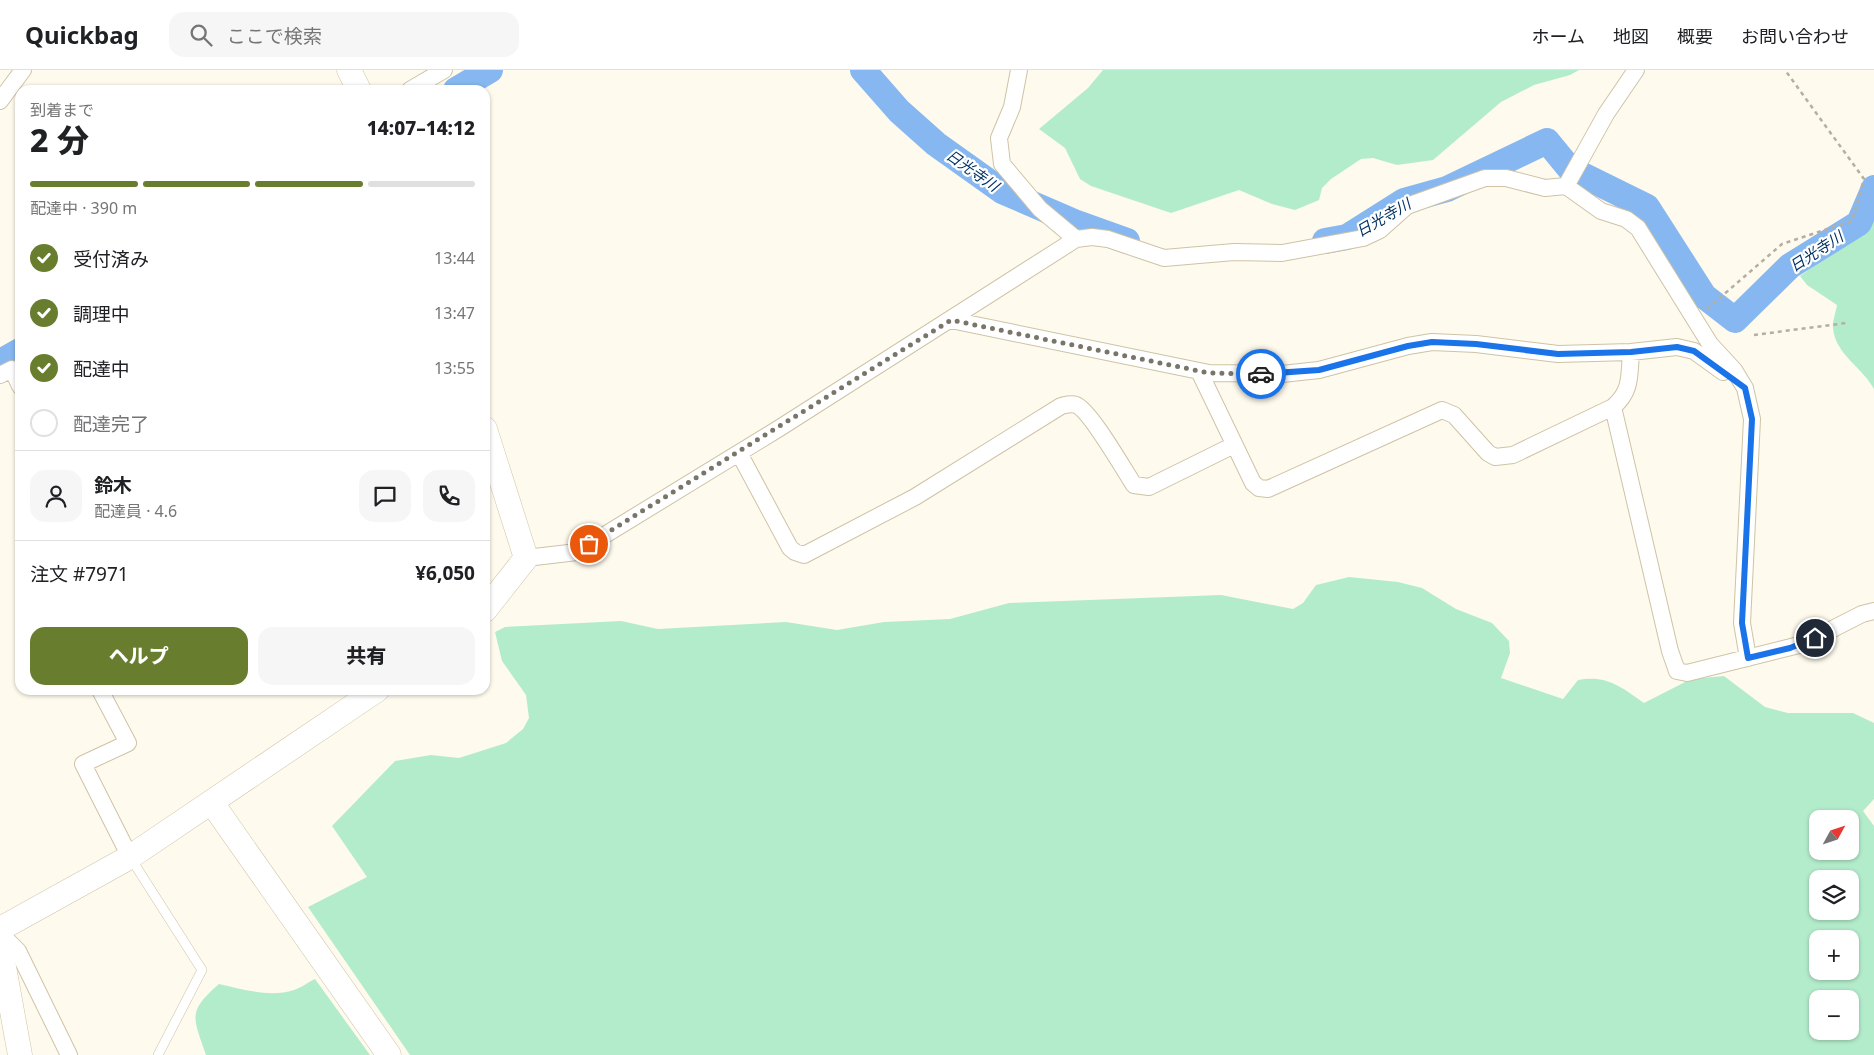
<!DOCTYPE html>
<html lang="ja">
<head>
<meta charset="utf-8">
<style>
  body { margin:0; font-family:"Noto Sans","Noto Sans JP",sans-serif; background:#f6f6f6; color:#202124; height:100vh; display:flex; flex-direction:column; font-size:19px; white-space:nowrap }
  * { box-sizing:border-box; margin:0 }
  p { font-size:16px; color:#757577 }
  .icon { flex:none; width:28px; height:28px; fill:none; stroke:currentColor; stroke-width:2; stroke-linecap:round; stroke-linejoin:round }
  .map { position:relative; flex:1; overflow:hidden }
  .drawer { position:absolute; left:15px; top:15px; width:475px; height:610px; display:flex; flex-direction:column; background:#fff; border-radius:15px; box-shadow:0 1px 4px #0004 }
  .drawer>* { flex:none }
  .needle { width:32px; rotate:50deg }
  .buttons { position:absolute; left:1809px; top:740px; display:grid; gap:10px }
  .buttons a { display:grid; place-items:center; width:50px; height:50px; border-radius:10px; background:#fff; box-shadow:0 1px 4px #0004; font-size:25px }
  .pin { position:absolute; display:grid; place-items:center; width:42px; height:42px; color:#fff; margin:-21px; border:2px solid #fff; border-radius:50%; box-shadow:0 1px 5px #0007 }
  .courier { position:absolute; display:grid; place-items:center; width:50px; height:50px; margin:-25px; border:4px solid #1a73e8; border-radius:50%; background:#fff; color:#222; box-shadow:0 1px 6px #0007 }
  .summary em { font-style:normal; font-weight:800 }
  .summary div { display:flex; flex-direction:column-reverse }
  .summary { display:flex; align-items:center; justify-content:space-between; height:85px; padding:0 15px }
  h1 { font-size:32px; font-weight:800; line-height:38px }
  .bar { display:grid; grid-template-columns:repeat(4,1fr); gap:8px 5px; align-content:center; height:60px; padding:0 15px }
  .bar i { height:6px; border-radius:4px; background:#e0e0e0 }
  .bar .current { background:#687d2e }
  .bar p { grid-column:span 4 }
  .line { display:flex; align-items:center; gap:12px; padding:0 15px; border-top:1px solid #e0e0e0 }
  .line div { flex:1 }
  .round { display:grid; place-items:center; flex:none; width:52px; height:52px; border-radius:15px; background:#f6f6f6 }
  ol { padding:0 15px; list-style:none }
  li { display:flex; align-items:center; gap:15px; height:55px }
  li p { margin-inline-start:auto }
  li .icon { padding:5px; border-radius:50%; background:#687d2e; color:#fff; stroke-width:4 }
  li:last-child { color:#757577 }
  li i { width:28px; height:28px; border:2px solid #e0e0e0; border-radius:50% }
  .primary-button { display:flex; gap:10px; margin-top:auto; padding:10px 15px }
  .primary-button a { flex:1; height:58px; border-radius:15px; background:#687d2e; color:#fff; font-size:20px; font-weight:800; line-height:58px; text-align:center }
  .primary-button a+a { background:#f6f6f6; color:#202124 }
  header { display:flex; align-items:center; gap:30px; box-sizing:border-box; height:70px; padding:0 25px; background:#fff; border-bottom:1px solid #e0e0e0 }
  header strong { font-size:24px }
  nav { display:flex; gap:28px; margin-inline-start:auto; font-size:18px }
  .search { width:350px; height:45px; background:#f6f6f6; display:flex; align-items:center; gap:12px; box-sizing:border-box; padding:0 18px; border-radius:15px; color:#757577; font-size:19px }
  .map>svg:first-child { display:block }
  .green { fill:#b3eccb; fill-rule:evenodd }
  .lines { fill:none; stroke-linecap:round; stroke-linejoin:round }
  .river { stroke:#87b7f0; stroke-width:26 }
  .lane-casing { stroke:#cec3a5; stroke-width:10 }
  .street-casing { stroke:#cec3a5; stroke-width:18 }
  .secondary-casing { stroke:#cec3a5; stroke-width:25 }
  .path { stroke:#b3afa2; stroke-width:2.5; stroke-dasharray:4 4; stroke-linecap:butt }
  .lane { stroke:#fff; stroke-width:9 }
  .street { stroke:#fff; stroke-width:16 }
  .secondary { stroke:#fff; stroke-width:24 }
  .done { stroke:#797569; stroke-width:5; stroke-dasharray:0 9 }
  .route { stroke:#1a73e8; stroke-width:6 }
  .labels { text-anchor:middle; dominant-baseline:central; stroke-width:4.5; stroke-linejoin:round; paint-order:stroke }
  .water-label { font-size:15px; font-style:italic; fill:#003163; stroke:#fff }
</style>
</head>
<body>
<header>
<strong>Quickbag</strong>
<div class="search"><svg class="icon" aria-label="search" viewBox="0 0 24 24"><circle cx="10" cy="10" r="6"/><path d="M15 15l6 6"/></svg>ここで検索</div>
<nav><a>ホーム</a><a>地図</a><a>概要</a><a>お問い合わせ</a></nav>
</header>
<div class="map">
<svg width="1874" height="985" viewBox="0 0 1874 985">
  <rect width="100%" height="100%" fill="#fefaed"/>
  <!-- green -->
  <path class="green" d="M1103,0H1579L1570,5L1534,15L1501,32L1433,90L1397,95L1373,88L1361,89L1331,109L1322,118L1319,130L1295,140L1272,134L1239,120L1171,143L1091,116L1080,109L1065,78L1039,59L1088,18Z
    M1874,138V319C1863,298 1835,284 1833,258C1832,252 1836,242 1837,235L1807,215L1800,206L1863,161Z
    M1349,507L1398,512L1422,518L1456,539L1492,553L1509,571L1510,583L1501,608L1563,629L1578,610C1607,605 1621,617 1644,633L1691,609L1724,606L1765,637L1788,643H1853L1874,653V729L1863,741L1874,756V985H410L308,837L367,807L332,756L395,691L431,685L459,688L506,673L523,659L529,648L526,625L502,591L495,562L505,557L621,551L658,559L786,552L837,560L884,552L950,549L1009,533L1221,525L1293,539L1303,533L1316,515ZM1818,749H1850V781H1818ZM1818,809H1850V841H1818ZM1818,869H1850V901H1818ZM1818,929H1850V961H1818Z
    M315,909L370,985H206C193,947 187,942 219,914C242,919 270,928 294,920C301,918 308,912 315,909Z"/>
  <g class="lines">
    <!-- river -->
    <path class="river" d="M863,0L899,41L936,74L1002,121L1074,152L1127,171
      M456,20L490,0
      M1325,171L1347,167L1404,131L1447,119L1547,71L1570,99L1647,137L1704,226L1735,250L1790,196L1859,153L1874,118
      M0,292L20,281"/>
    <defs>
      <path id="lane" d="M130,787L202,900L158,985"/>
      <path id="street" d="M1019,0L1012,37L999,68L1002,94L1040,139L1076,169
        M410,20L444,0
        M0,31L23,0
        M1566,116L1606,44L1636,0
        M951,250L1209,303L1282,304L1319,300L1408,276L1432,272L1476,274L1558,284L1631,282L1677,277L1694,281L1723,302
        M1199,301L1253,413L1259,418L1268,419L1442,340L1454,345L1488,383L1495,387L1513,385L1613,337C1632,321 1629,305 1631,282
        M0,305L12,299L20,316
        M1613,337L1670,581L1677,601L1687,603L1803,574L1862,544L1874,541
        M739,383L790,478L795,482L804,485L915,427L1061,336C1066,335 1071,333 1076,335C1090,340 1124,400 1134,415L1149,417L1234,375
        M526,488L577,482L778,359L1076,169L1092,167L1108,169L1164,188L1234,182L1282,183L1363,168L1380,160L1407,136L1485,108H1506L1545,118L1566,116L1601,141L1626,149L1638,158L1710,274L1734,300L1745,318L1752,349L1742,553L1748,588
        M100,620L128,673L83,694L130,787
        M0,863L18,881L69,985"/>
      <path id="secondary" d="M349,0L359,20
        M485,359L526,488L485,540
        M212,733L389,985
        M0,859L130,787L377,620
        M0,875L20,985"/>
    </defs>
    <!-- lane casing -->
    <use href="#lane" class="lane-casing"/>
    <!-- street casing -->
    <use href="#street" class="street-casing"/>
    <!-- secondary casing -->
    <use href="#secondary" class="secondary-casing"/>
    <!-- path -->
    <path class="path" d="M1707,239L1782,174L1852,151L1864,109L1785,0
      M1754,265L1846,253"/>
    <!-- lane -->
    <use href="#lane" class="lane"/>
    <!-- street -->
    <use href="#street" class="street"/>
    <!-- secondary -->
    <use href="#secondary" class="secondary"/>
  </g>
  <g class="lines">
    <!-- done -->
    <path class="done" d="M589,474L951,250L1209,303L1261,304"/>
    <!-- route -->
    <path class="route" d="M1261,304L1319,300L1408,276L1432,272L1476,274L1558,284L1631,282L1677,277L1694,281L1745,318L1752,349L1742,553L1748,588L1790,578L1815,568"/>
  </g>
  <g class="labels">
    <!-- water labels -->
    <g class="water-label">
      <text transform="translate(973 100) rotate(35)">日光寺川</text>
      <text transform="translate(1383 147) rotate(-30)">日光寺川</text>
      <text transform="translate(1816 181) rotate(-33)">日光寺川</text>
    </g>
  </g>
</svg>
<div class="buttons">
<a><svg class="needle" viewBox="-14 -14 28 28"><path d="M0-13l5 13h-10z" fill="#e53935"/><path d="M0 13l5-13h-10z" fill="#757577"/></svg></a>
<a><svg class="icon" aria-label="layers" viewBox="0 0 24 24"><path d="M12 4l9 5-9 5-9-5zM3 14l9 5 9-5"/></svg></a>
<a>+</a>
<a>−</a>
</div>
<div class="pin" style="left:589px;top:474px;background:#ea580c"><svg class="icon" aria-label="bag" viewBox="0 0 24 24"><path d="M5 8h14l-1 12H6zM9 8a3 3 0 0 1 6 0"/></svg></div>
<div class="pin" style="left:1815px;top:568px;background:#1f2937"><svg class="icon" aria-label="home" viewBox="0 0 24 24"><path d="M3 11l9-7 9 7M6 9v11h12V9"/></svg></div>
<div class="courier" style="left:1261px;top:304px"><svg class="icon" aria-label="car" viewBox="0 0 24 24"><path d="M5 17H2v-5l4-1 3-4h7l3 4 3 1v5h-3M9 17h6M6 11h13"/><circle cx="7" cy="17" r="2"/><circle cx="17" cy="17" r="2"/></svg></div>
<section class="drawer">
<div class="summary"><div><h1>2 分</h1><p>到着まで</p></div><em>14:07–14:12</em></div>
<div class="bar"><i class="current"></i><i class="current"></i><i class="current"></i><i></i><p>配達中 · 390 m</p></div>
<ol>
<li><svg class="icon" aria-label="check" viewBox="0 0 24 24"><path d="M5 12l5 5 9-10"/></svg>受付済み<p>13:44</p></li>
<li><svg class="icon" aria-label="check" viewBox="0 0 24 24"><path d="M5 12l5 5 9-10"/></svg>調理中<p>13:47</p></li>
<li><svg class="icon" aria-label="check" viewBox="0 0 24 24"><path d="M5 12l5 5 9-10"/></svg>配達中<p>13:55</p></li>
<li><i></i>配達完了</li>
</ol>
<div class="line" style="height:90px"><a class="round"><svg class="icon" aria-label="person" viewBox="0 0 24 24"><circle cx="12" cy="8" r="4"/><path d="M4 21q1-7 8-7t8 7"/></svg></a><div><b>鈴木</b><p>配達員 · 4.6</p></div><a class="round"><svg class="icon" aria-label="chat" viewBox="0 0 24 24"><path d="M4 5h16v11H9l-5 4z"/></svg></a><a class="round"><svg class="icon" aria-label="phone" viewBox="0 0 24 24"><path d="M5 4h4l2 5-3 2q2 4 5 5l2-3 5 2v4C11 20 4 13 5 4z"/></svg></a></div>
<div class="line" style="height:65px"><div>注文 #7971</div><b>¥6,050</b></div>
<div class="primary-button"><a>ヘルプ</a><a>共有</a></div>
</section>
</div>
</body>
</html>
